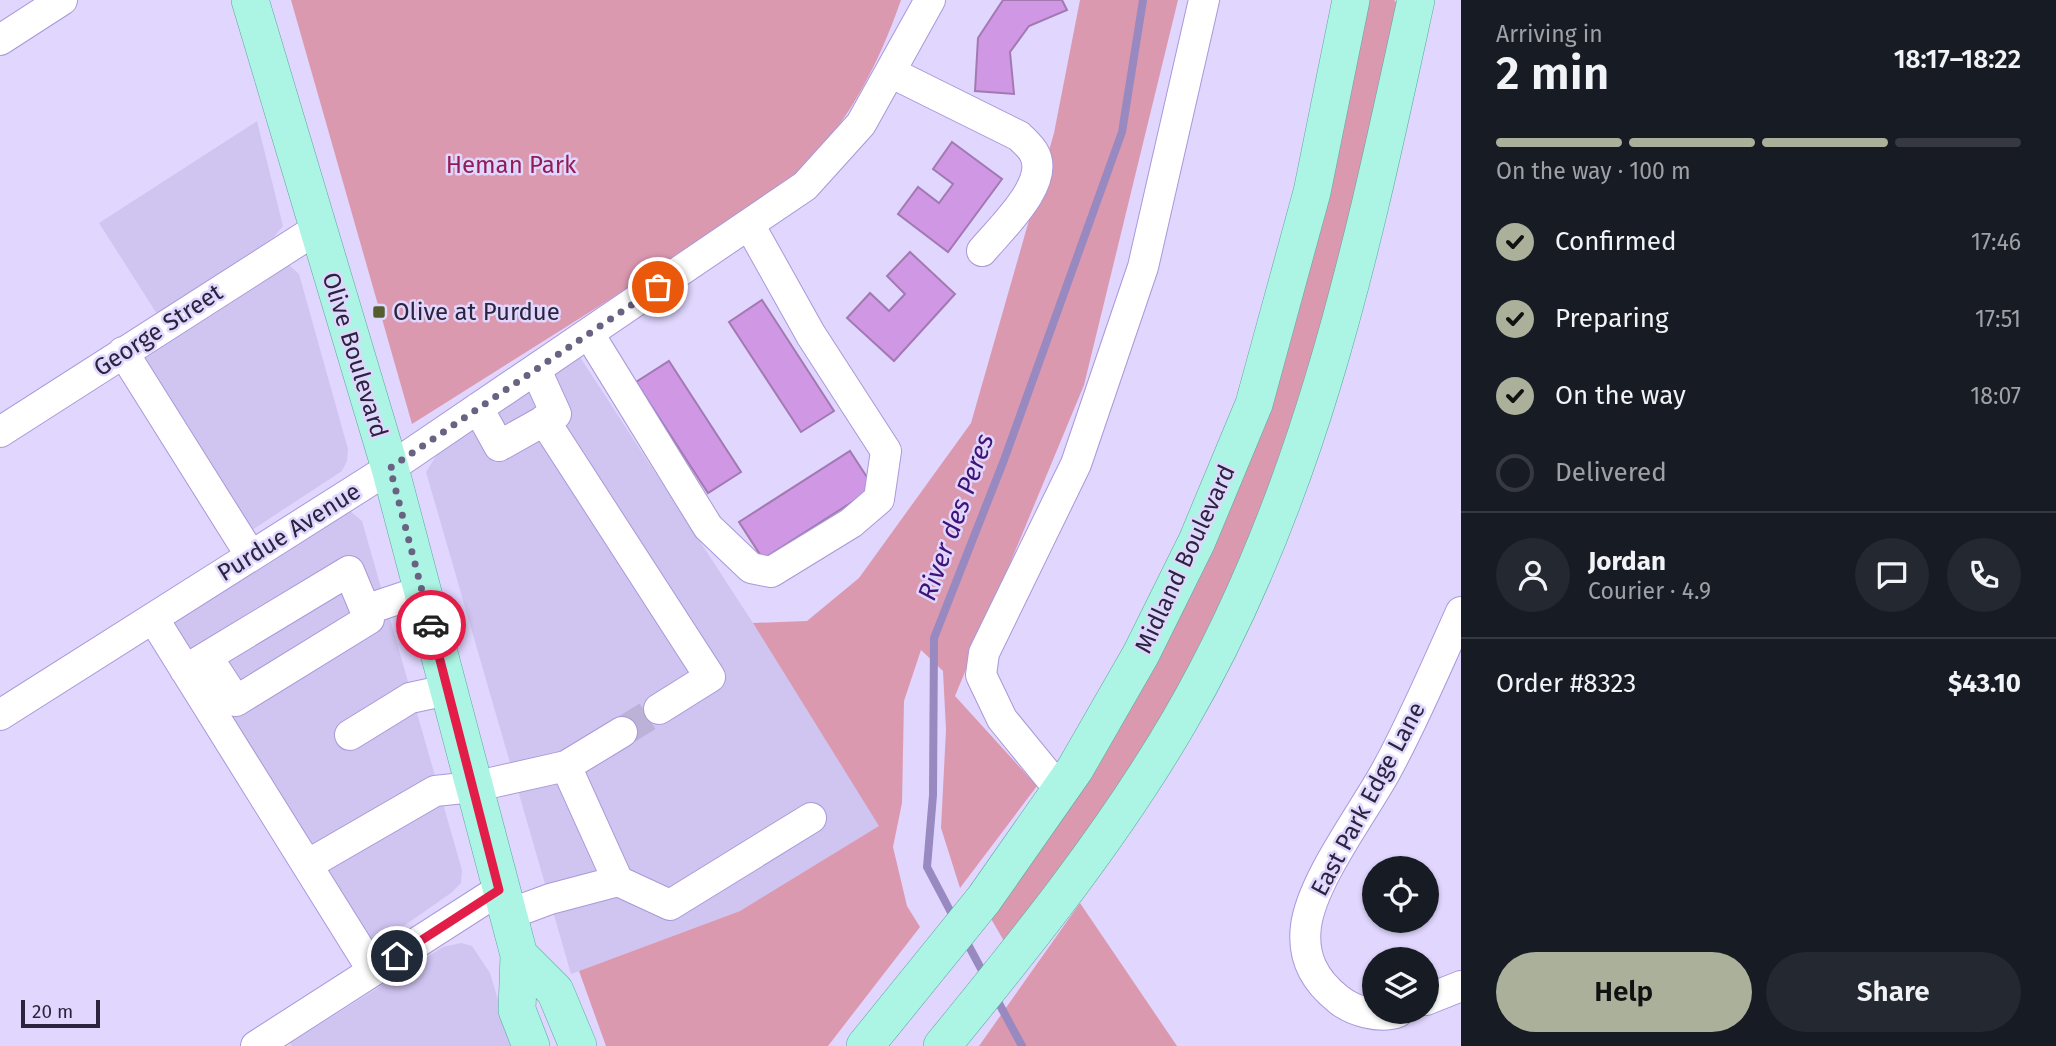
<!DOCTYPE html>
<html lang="en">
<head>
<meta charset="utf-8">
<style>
  body { margin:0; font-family:"Fira Sans",sans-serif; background:#242831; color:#f1f3f6; height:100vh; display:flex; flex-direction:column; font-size:26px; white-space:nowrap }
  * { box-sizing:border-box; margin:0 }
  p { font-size:23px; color:#9ea1a6 }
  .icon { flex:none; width:38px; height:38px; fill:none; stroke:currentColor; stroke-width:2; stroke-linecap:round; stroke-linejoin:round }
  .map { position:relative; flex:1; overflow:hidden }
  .details { display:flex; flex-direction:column; background:#171b24; width:595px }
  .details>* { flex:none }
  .tools { position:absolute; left:1362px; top:856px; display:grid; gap:14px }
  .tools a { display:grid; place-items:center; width:77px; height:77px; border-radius:50%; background:#171b24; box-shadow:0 2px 5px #0004; font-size:35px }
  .scale { position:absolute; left:21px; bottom:18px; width:79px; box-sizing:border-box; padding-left:7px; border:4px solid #2b243d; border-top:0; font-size:19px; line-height:24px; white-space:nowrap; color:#2b243d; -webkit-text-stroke:5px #e0d6fe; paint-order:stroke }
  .pin { position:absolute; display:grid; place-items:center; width:60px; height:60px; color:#fff; margin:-30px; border:4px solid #fff; border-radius:50%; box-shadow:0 2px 7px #0007 }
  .courier { position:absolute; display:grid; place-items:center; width:70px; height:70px; margin:-35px; border:5px solid #e11d48; border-radius:50%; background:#fff; color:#222; box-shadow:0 2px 9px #0007 }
  .summary em { font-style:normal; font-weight:600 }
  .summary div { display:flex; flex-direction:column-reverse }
  .summary { display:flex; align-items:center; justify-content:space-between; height:119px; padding:0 35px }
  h1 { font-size:46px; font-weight:600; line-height:52px }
  .bar { display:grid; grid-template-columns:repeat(4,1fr); gap:10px 7px; align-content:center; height:84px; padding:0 35px }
  .bar i { height:9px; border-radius:5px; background:#363941 }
  .bar .selected { background:#abb09b }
  .bar p { grid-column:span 4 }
  .line { display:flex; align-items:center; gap:18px; padding:0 35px; border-top:2px solid #363941 }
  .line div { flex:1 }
  .round { display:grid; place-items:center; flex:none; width:74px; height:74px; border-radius:37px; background:#242831 }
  ol { padding:0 35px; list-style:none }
  li { display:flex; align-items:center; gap:21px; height:77px }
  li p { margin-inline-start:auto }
  li .icon { padding:7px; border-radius:50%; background:#abb09b; color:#111; stroke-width:4 }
  li:last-child { color:#9ea1a6 }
  li i { width:38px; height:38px; border:4px solid #363941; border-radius:50% }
  .action { display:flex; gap:14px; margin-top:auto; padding:14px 35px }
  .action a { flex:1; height:80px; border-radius:42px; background:#abb09b; color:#111; font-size:28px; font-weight:600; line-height:80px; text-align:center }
  .action a+a { background:#242831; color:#f1f3f6 }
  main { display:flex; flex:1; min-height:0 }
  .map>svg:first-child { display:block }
  .built { fill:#d0c5f1 }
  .green { fill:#db99b0 }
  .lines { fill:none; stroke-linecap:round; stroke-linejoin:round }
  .stream { stroke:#9889c1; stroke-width:8 }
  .building { fill:#d097e5; stroke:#a279b1; stroke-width:2 }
  .minor-tunnel { stroke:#bcb2d7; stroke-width:30; stroke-dasharray:30 15; stroke-linecap:butt }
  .minor-casing { stroke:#aa98d8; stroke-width:32 }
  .major-casing { stroke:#5aa79e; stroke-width:38 }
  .minor { stroke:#fff; stroke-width:30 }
  .major { stroke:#acf4e4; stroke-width:37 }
  .done { stroke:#6a6281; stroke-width:7; stroke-dasharray:0 12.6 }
  .route { stroke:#e11d48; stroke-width:9 }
  .poi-dot { fill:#555d2c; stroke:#e0d6fe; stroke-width:2.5 }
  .labels { text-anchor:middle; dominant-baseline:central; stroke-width:5; stroke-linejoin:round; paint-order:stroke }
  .park-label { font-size:24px; fill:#901e55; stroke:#e0d6fe }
  .poi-label { font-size:24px; fill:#2b243d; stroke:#e0d6fe; text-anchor:start }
  .street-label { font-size:24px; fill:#2b243d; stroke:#e0d6fe }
  .water-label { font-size:26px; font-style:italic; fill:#3f1277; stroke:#e0d6fe }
</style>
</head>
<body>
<main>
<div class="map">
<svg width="1461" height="1046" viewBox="0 0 1461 1046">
  <rect width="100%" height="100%" fill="#e0d6fe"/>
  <!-- built -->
  <path class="built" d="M257,121L283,226L274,237L157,314L99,223Z
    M288,264L299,274L348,449L347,461L342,471L246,534L136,359Z
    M580,357L753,623L880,826L740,911L571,974L426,472L436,456Z
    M349,510L362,521L366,535L462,870L461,883L451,893L368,951L168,624Z
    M461,943L472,946L490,973L512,1046H292L290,1043L443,947Z"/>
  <!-- green -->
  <path class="green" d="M291,0H901C877,69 845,129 792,180C777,194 756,205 739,218L412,424Z
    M1080,0H1178L1084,385L955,696L1037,786L960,888L941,828L946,730L943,671L921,650L904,701L902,803L893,847L907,906L920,927L828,1046H606L579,971L740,911L879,826L753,623L807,621L859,578L971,423L1054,133Z
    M1364,0H1394L1398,4C1367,140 1343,279 1299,411C1251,559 1171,713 1083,840C1058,875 1030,907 1004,941L990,917L1160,643Z
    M1080,903L1177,1046H979Z"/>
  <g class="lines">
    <!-- stream -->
    <path class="stream" d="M955,920L927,867L933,795L934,638L1004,460L1122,132L1143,0
      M964,937L986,978
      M995,996L1022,1046"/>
  </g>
  <!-- building -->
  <path class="building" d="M1003,0H1062L1067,10L1029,26L1010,52L1014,94L975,91L978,38Z
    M952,142L1002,179L948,252L898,214L918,187L939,203L953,184L933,169Z
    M910,252L955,294L894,361L847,318L870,293L889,311L905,294L887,276Z
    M762,300L834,411L801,432L729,322Z
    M669,361L741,472L708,493L636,382Z
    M850,451L874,488L763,559L739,522Z"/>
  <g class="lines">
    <!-- minor-tunnel -->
    <path class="minor-tunnel" d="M622,732L659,709"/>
    <defs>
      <path id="minor" d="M0,40L62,0
        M890,72L1019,136C1024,141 1031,147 1034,153C1051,183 1000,229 982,251
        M589,334L708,527L751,568L771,572L851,523L879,499L886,451L811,335L750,226
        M123,352L251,556
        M478,408L499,446L556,414L536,370
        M544,420L710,677L659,709
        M0,432L317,229
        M365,610L422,591
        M153,618L373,971
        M185,670L349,571L369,619L236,701L208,658
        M0,715L390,468L805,186L861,124L930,0
        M350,735L410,698L447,690
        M1060,790L1002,719L981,675L984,653L1076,464L1143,267L1204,0
        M307,865L435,791L473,787L566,766L622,732
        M618,881L670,905L811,818
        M507,915L550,899L618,881L566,766
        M1426,1000L1461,986
        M1398,1012C1380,1019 1352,1011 1338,999C1314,980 1302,957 1306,926C1312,880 1363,813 1386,771C1414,720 1437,665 1461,612
        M256,1046L499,890"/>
      <path id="major" d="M250,0L390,468L519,955L517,1010L531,1046
        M519,955L555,991L578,1046
        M865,1046L984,899L1075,769L1141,654L1197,541L1254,404L1312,192L1351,0
        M942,1046C1027,942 1112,837 1180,720C1311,494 1361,252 1416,0"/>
    </defs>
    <!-- minor casing -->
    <use href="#minor" class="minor-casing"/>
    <!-- major casing -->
    <use href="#major" class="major-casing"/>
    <!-- minor -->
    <use href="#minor" class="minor"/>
    <!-- major -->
    <use href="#major" class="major"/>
  </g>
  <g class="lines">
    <!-- done -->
    <path class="done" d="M431,625L390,468L658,287"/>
    <!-- route -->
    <path class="route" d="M397,956L499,890L431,625"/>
  </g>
  <!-- markers -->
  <rect class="poi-dot" x="372" y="305" width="14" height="14" rx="3.5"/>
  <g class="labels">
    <!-- park labels -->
    <g class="park-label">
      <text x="511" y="165">Heman Park</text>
    </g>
    <!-- poi labels -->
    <g class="poi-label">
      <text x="393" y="312">Olive at Purdue</text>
    </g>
    <!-- street labels -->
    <g class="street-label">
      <text transform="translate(158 330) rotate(-33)">George Street</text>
      <text transform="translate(355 355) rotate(73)">Olive Boulevard</text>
      <text transform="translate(289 532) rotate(-32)">Purdue Avenue</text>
      <text transform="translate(1185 559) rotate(-65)">Midland Boulevard</text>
      <text transform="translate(1368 799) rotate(-62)">East Park Edge Lane</text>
    </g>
    <!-- water labels -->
    <g class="water-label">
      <text transform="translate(956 517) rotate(-70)">River des Peres</text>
    </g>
  </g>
</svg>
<div class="tools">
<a><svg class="icon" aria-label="locate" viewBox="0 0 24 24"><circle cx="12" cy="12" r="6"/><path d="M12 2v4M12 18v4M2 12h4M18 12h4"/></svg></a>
<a><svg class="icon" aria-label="layers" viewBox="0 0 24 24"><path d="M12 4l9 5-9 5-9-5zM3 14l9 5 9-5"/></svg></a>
</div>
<div class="scale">20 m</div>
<div class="pin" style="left:658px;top:287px;background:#ea580c"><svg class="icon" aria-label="bag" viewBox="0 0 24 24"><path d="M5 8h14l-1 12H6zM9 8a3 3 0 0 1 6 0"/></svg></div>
<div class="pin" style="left:397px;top:956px;background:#1f2937"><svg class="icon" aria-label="home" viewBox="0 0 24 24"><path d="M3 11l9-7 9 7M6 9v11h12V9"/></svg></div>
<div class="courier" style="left:431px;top:625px"><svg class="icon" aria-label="car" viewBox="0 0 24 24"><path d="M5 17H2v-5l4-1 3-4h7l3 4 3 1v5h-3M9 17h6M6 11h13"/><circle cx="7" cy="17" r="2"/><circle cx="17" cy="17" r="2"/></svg></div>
</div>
<section class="details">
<div class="summary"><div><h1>2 min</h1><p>Arriving in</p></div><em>18:17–18:22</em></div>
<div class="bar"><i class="selected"></i><i class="selected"></i><i class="selected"></i><i></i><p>On the way · 100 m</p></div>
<ol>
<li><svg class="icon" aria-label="check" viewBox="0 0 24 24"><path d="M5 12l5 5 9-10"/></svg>Confirmed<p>17:46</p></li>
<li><svg class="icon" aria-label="check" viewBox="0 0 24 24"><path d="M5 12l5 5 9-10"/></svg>Preparing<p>17:51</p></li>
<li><svg class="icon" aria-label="check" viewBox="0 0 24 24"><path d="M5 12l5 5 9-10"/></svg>On the way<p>18:07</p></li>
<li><i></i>Delivered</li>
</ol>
<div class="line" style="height:126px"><a class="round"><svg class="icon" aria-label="person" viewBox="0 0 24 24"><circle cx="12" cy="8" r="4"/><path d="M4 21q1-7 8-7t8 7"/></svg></a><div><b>Jordan</b><p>Courier · 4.9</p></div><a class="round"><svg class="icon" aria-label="chat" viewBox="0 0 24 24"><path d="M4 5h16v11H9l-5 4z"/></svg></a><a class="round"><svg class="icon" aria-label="phone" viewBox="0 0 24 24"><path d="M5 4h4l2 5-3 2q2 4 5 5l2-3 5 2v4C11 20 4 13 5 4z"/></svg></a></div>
<div class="line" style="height:91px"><div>Order #8323</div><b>$43.10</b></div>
<div class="action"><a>Help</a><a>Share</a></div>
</section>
</main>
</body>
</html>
